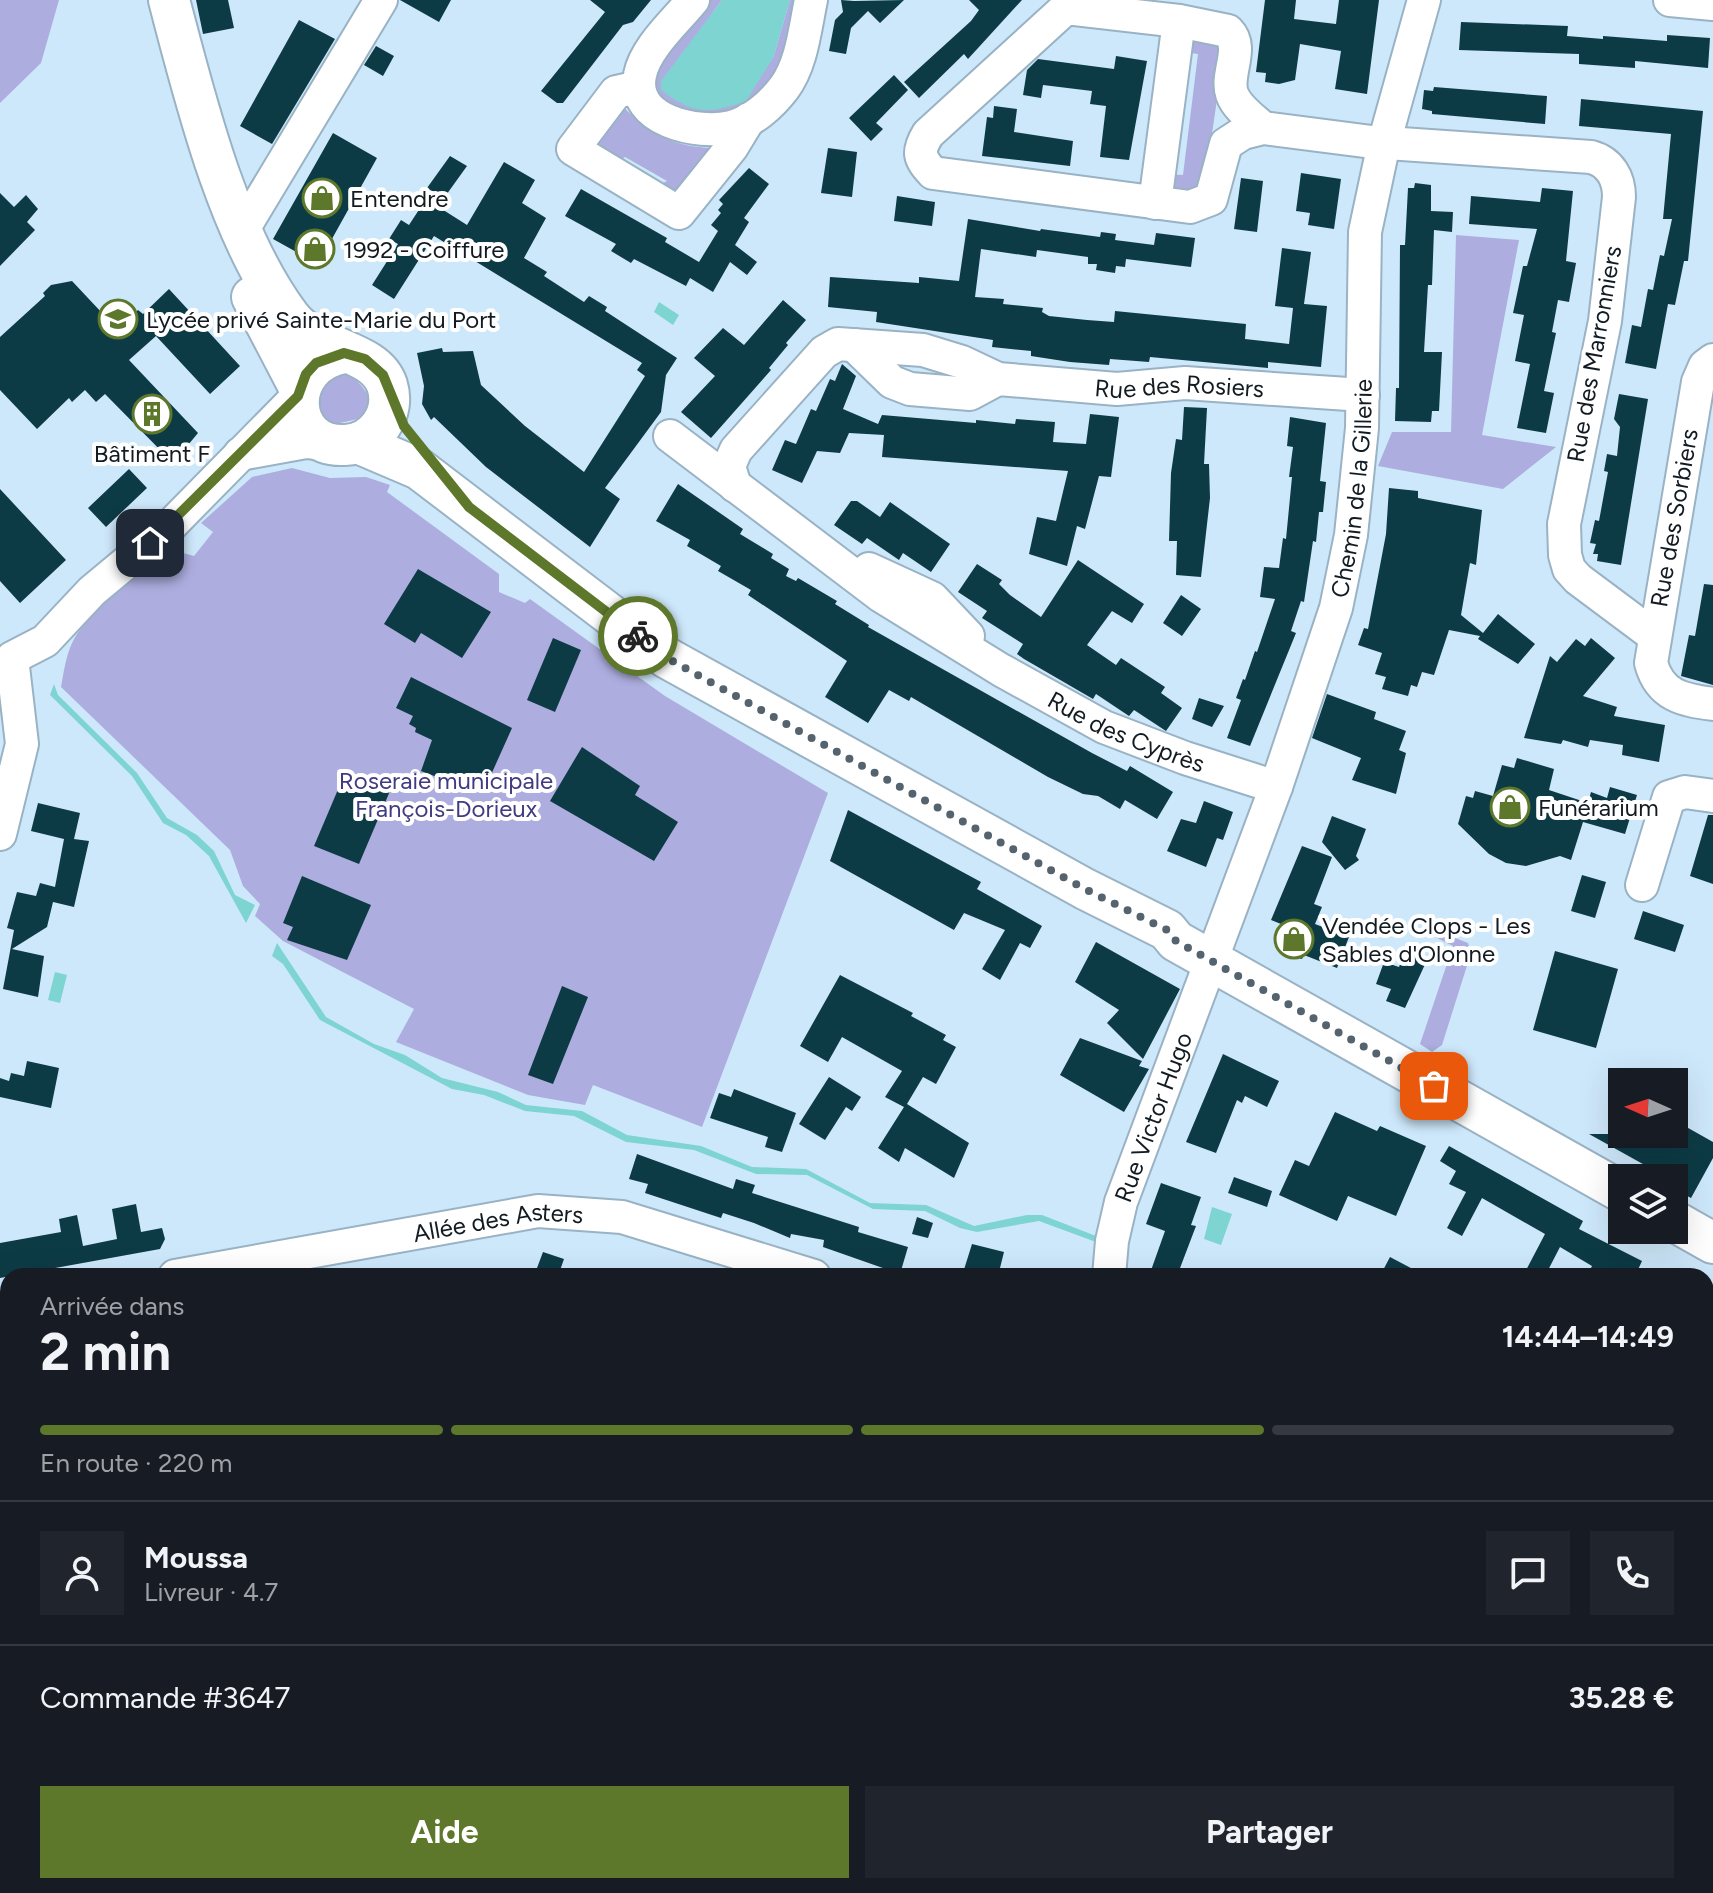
<!DOCTYPE html>
<html lang="fr">
<head>
<meta charset="utf-8">
<style>
  body { margin:0; font-family:Figtree,sans-serif; background:#20242c; color:#f1f3f6; height:100vh; display:flex; flex-direction:column; font-size:30px; white-space:nowrap }
  * { box-sizing:border-box; margin:0 }
  p { font-size:26px; color:#9ea1a6 }
  .icon { flex:none; width:44px; height:44px; fill:none; stroke:currentColor; stroke-width:2; stroke-linecap:round; stroke-linejoin:round }
  .map { position:relative; flex:1; overflow:hidden }
  .side { position:absolute; left:0px; top:1268px; width:1714px; height:626px; display:flex; flex-direction:column; background:#171b24; border-radius:24px 24px 0 0; box-shadow:0 8px 32px #0002 }
  .side>* { flex:none }
  .needle { width:52px; rotate:273deg }
  .buttons { position:absolute; left:1608px; top:1068px; display:grid; gap:16px }
  .buttons a { display:grid; place-items:center; width:80px; height:80px; border-radius:0px; background:#171b24; box-shadow:0 8px 32px #0002; font-size:40px }
  .pin { position:absolute; display:grid; place-items:center; width:68px; height:68px; color:#fff; margin:-34px; border-radius:16px; box-shadow:0 4px 12px #0006 }
  .courier { position:absolute; display:grid; place-items:center; width:80px; height:80px; margin:-40px; border:6px solid #5e782b; border-radius:50%; background:#fff; color:#222; box-shadow:0 2px 10px #0007 }
  .summary em { font-style:normal; font-weight:700 }
  .summary div { display:flex; flex-direction:column-reverse }
  .summary { display:flex; align-items:center; justify-content:space-between; height:136px; padding:0 40px }
  h1 { font-size:52px; font-weight:700; line-height:60px }
  .bar { display:grid; grid-template-columns:repeat(4,1fr); gap:12px 8px; align-content:center; height:96px; padding:0 40px }
  .bar i { height:10px; border-radius:6px; background:#363941 }
  .bar .selected { background:#5e782b }
  .bar p { grid-column:span 4 }
  .line { display:flex; align-items:center; gap:20px; padding:0 40px; border-top:2px solid #363941 }
  .line div { flex:1 }
  .round { display:grid; place-items:center; flex:none; width:84px; height:84px; border-radius:0px; background:#20242c }
  .action { display:flex; gap:16px; margin-top:auto; padding:16px 40px }
  .action a { flex:1; height:92px; border-radius:0px; background:#5e782b; color:#fff; font-size:32px; font-weight:700; line-height:92px; text-align:center }
  .action a+a { background:#20242c; color:#f1f3f6 }
  .map>svg:first-child { display:block }
  .green { fill:#adaedf }
  .water { fill:#7dd4d1 }
  .building { fill:#0d3b45 }
  .lines { fill:none; stroke-linecap:round; stroke-linejoin:round }
  .minor-casing { stroke:#99b2c4; stroke-width:36 }
  .major-casing { stroke:#99b2c4; stroke-width:44 }
  .minor { stroke:#fff; stroke-width:32 }
  .major { stroke:#fff; stroke-width:40 }
  .done { stroke:#54636e; stroke-width:8; stroke-dasharray:0 14.4 }
  .route { stroke:#5e782b; stroke-width:10 }
  .labels { text-anchor:middle; dominant-baseline:central; stroke-width:8; stroke-linejoin:round; paint-order:stroke }
  .poi-label { font-size:24px; fill:#121b22; stroke:#fff; text-anchor:start }
  .street-label { font-size:24px; fill:#121b22; stroke:#fff }
  .park-label { font-size:24px; fill:#403a80; stroke:#fff }
</style>
</head>
<body>
<div class="map">
<svg width="1713" height="1893" viewBox="0 0 1713 1893">
  <rect width="100%" height="100%" fill="#cee8fb"/>
  <!-- green -->
  <path class="green" d="M0,0H59L41,63L0,103Z
    M701,0H722L713,12L773,58L790,0H805L789,64L758,108L701,123L650,101L651,62Z
    M1196,33L1216,37L1224,51L1204,189L1172,196L1167,174L1183,175L1198,54L1182,52Z
    M620,103C647,133 670,146 711,148L679,196L655,187L667,181L625,157L612,165L590,147Z
    M1456,235L1519,240L1482,435L1556,447L1503,489L1378,466L1392,432H1451Z
    M342,374C358,378 363,386 371,401L367,417L326,426L316,411L318,386Z
    M292,468L330,478L366,477L390,485L387,492L499,574V592L525,603L530,599L665,696L828,793L702,1127L593,1085L585,1105L528,1095L396,1042L414,1009L283,941L255,916L260,904L243,886L230,850L61,687C64,671 66,654 74,639C93,606 142,573 172,550L194,556L213,532L201,523L252,477Z
    M1438,931L1468,943L1471,953L1442,1045L1432,1052L1420,1044L1453,946L1431,935Z
    M573,1886H636L655,1893H571Z"/>
  <!-- water -->
  <path class="water" d="M722,0H790L773,58L746,101C708,114 694,115 661,90V81Z
    M659,302L679,315L673,325L654,312Z
    M54,684L58,695L137,773L167,818L197,835L214,851L235,895L255,905L246,923L209,856L186,835L163,823L132,776L50,695Z
    M277,943L326,1017L374,1044L405,1055L442,1078L498,1092L526,1105L582,1111L627,1135L701,1146L752,1167L806,1169L870,1203L926,1205L974,1226L1027,1215H1042L1096,1236V1242L1039,1221L977,1232L960,1228L925,1211L873,1209L807,1175L756,1174L694,1150L626,1142L574,1116L525,1111L484,1095L452,1089L320,1020L283,964L272,956Z
    M55,972L67,975L60,1003L48,1000Z
    M1212,1207L1232,1214L1221,1245L1204,1239Z"/>
  <!-- building -->
  <path class="building" d="M196,0H228L234,28L203,34Z
    M400,0H451L439,22Z
    M590,0H651L633,22L623,25L563,103H557L541,91L605,12Z
    M841,0L854,1L904,0L880,23L868,11L851,28L846,54L829,51L835,20L843,12Z
    M969,0H1022L968,59L964,54L919,98L904,82L971,21L979,10Z
    M1265,0H1296L1294,19L1336,24L1339,0H1379L1367,94L1335,89L1341,51L1300,44L1295,80L1279,84L1265,82L1266,73L1256,72Z
    M299,20L335,39L272,144L240,126Z
    M1461,22L1568,26L1567,36L1603,39V36L1667,41V35L1710,38L1708,68L1635,61V68L1579,64V54L1459,50Z
    M376,46L394,56L383,76L364,65Z
    M1116,56L1147,61L1129,160L1100,157L1106,106L1090,104L1092,91L1043,85L1041,98L1023,95L1027,70L1038,59L1114,69Z
    M894,75L908,90L876,123L883,129L871,141L849,118Z
    M1434,87L1547,96L1545,124L1432,114V111L1422,109L1424,90L1433,91Z
    M1581,99L1703,111L1688,261H1684L1675,305L1668,304L1656,369L1625,363L1632,325L1641,327L1648,289L1653,290L1660,255L1664,256L1672,219H1663L1671,134L1579,126Z
    M994,106L1017,109L1014,132L1073,141L1070,166L982,156L987,117L993,118Z
    M333,133L377,158L318,264L273,239Z
    M828,148L857,152L852,197L821,193Z
    M450,156L467,166L444,198L427,188Z
    M504,162L535,180L522,203L546,218L524,258L547,272L544,276L584,302L589,296L607,307L605,311L677,358L666,375L661,412L605,488L620,499L590,547L486,467L434,417L431,420L422,404L424,386L417,353L442,348L443,352L473,351L481,385L525,426L584,472L645,376L637,370L642,363L434,236L394,299L372,285L398,244L389,239L401,220L409,225L426,199L467,225Z
    M749,168L769,184L744,218L749,222L735,245L757,262L747,275L730,262L713,292L690,278L686,286L634,259L631,263L611,251L616,244L565,216L581,189L667,238L665,242L699,262L718,231L711,225L721,213L718,210L723,204L719,200Z
    M1301,173L1341,179L1334,229L1308,225L1310,213L1296,211Z
    M1241,178L1263,181L1257,232L1234,229Z
    M1415,183L1431,185V211L1453,212L1452,232L1434,230L1432,285H1428L1424,352H1442L1439,411H1432L1431,422L1395,421L1396,388H1399L1400,245H1405L1408,188H1414Z
    M1542,188L1573,191L1566,261L1576,263L1569,302L1558,300L1552,332L1556,333L1544,391L1554,393L1546,433L1517,428L1530,364L1515,361L1524,315L1513,313L1523,266H1527L1537,229L1469,224L1471,196L1540,202Z
    M0,193L14,207L26,195L38,209L27,222L35,230L0,266Z
    M897,196L935,202L932,226L894,221Z
    M968,219L1040,231L1041,229L1100,237L1101,232L1116,234L1115,240L1154,245L1156,233L1195,238L1191,267L1126,259L1125,267L1116,266L1115,273L1096,270L1097,264H1088V257L1037,250L1036,257L981,249L975,297L1004,299L1003,304L1043,308L1042,312L1049,316L1087,320L1114,322L1115,311L1246,324L1245,339L1289,344L1293,308L1275,306L1282,248L1311,252L1304,304L1327,306L1321,367L1268,362V368L1150,357L1149,362L1110,359L1109,365L1070,362L1031,356V351L992,347L993,340L876,322L877,312L828,307L830,277L919,283V277L959,281Z
    M72,281L118,330L138,310L143,314L169,289L240,366L210,394L156,336L129,360L198,433L173,463L105,394L96,402L85,390L72,402L69,398L37,429L0,390V337L45,296L43,293L51,285Z
    M783,300L806,320L786,343L788,345L769,368L771,370L711,438L681,412L715,376L694,358L723,328L744,345Z
    M842,364L856,376L843,409L878,424L882,415L976,423V420L1015,424L1016,419L1055,422L1053,442L1086,444L1090,414L1119,417L1111,477L1099,476L1085,529L1077,526L1067,566L1029,554L1037,517L1056,521L1068,471L882,457L884,435L849,433L840,453L817,451L802,483L772,470L785,440L796,444L811,409L816,411L830,379L835,381Z
    M1619,394L1648,399L1621,565L1597,561L1598,554H1593L1596,544L1590,543L1595,520L1599,521L1608,472L1604,471L1607,454L1617,456L1620,427L1614,419Z
    M1184,407L1207,408L1204,464H1209L1210,498L1201,577L1176,575L1177,541H1169L1171,473L1176,439L1182,440Z
    M1290,417L1326,423L1320,481L1326,482L1323,512H1319L1316,542L1313,541L1304,602L1301,601L1291,631L1296,633L1250,746L1227,738L1241,700L1236,698L1243,679L1245,680L1255,651L1257,652L1275,599L1260,597L1264,567L1279,568L1283,538L1286,539L1292,477H1289L1293,447L1287,446Z
    M129,469L147,488L106,527L88,508Z
    M678,484L743,529L740,534L773,554L771,558L789,569L786,576L796,581L798,578L837,601L835,604L869,625L868,627L1092,753L1127,771L1130,766L1173,792L1157,819L1125,800L1120,809L1098,796L1083,794L1048,777L911,697L909,701L889,690L868,723L825,697L847,661L748,595L751,590L718,571L721,566L687,546L690,540L656,521Z
    M1389,488L1418,491V498L1482,510L1476,565L1470,563L1461,615L1483,633L1498,614L1535,644L1518,664L1478,639L1480,636L1449,630L1434,675L1422,672L1417,687L1411,685L1408,696L1382,689L1386,677L1375,674L1382,653L1358,645L1364,628L1368,629L1386,534Z
    M0,489L66,560L20,603L0,581Z
    M851,501H857L880,517L890,502L950,544L931,572L903,553L899,560L867,538L862,544L834,525Z
    M1078,560L1144,604L1132,623L1112,611L1087,645L1116,665L1121,658L1165,687L1161,693L1182,708L1166,731L1134,710L1129,716L1096,694L1093,699L1024,659L1017,654L1023,644L982,618L987,611L958,592L977,564L1002,580L999,584L1010,595L1041,617Z
    M418,569L491,612L462,658L421,633L415,643L384,624Z
    M1704,584L1713,585V685L1681,676L1689,635L1695,636Z
    M1181,595L1201,609L1182,636L1163,623Z
    M553,638L581,650L555,712L527,700Z
    M1591,638L1615,658L1583,696L1617,707L1614,716L1665,725L1659,762L1622,755L1623,745L1590,740L1588,747L1563,740L1561,744L1524,738L1550,656L1557,662L1576,639L1585,646Z
    M411,677L512,728L486,786L469,780L466,788L421,771L432,740L415,732L416,728L409,724L413,716L396,708Z
    M1327,694L1376,712L1374,719L1406,731L1399,750L1406,753L1396,794L1352,780L1361,758L1312,738Z
    M1199,698L1224,706L1212,727L1192,719Z
    M582,747L640,786L635,795L678,822L654,861L550,801Z
    M1517,758L1554,769L1549,790L1588,803L1591,792L1607,798L1610,787L1637,795L1625,834L1583,822L1571,860L1560,856L1526,866L1506,863L1489,854L1458,824L1466,796L1473,798L1475,791L1493,796L1502,765L1514,768Z
    M345,773L390,791L359,864L314,846Z
    M1204,801L1233,812L1223,840L1217,838L1206,867L1167,851L1181,819L1196,823Z
    M38,803L80,813L74,839L89,841L74,907L53,902L47,927L12,949L44,956L38,997L3,989L14,930L7,928L17,892L36,896L40,883L55,887L64,839L31,831Z
    M848,810L981,882L977,889L1042,926L1030,948L1020,943L1000,980L982,969L1005,930L964,913L954,930L830,861Z
    M1708,815H1713V884L1690,876Z
    M1332,816L1366,829L1356,856L1359,860L1345,870L1322,842Z
    M1302,846L1332,857L1314,904L1322,907L1315,924L1349,937L1337,968L1304,955L1302,959L1283,953L1280,944L1286,926L1271,920Z
    M1582,875L1606,882L1595,918L1571,911Z
    M302,876L371,905L347,960L287,940L293,927L283,923Z
    M1643,911L1684,925L1675,952L1634,939Z
    M1096,942L1180,989L1143,1059L1107,1023L1119,1010L1075,982Z
    M1405,951L1427,960L1405,1008L1386,1001L1391,989L1376,984L1384,962L1399,967Z
    M1555,951L1618,969L1596,1048L1533,1030Z
    M840,975L913,1013L911,1016L946,1035L943,1040L956,1047L936,1084L923,1077L907,1104L969,1143L954,1178L905,1148L899,1162L878,1148L904,1107L885,1097L902,1071L842,1037L828,1062L800,1046Z
    M562,986L588,997L553,1084L528,1075Z
    M1080,1038L1142,1061L1139,1066L1149,1069L1124,1112L1060,1075Z
    M1223,1054L1279,1081L1267,1107L1245,1096L1242,1103L1237,1100L1216,1153L1186,1142Z
    M27,1061L59,1068L51,1108L0,1097V1078L9,1081L11,1073L24,1076Z
    M829,1077L861,1097L852,1111L846,1107L825,1140L799,1124Z
    M734,1089L796,1113L782,1152L765,1147L768,1137L710,1118L719,1093L731,1097Z
    M1335,1112L1377,1131L1380,1126L1426,1146L1396,1216L1348,1196L1337,1221L1279,1195L1295,1160L1309,1166Z
    M1674,1120L1713,1142V1158L1691,1198L1674,1189V1178H1668L1589,1134H1674Z
    M1449,1146L1583,1221L1579,1229L1642,1261L1635,1276H1587L1592,1266L1560,1247L1545,1276H1523L1545,1234L1482,1198L1462,1236L1447,1228L1466,1192L1449,1184L1456,1171L1440,1161Z
    M637,1154L733,1189L736,1179L755,1185L752,1193L859,1227L858,1232L908,1247L900,1274L823,1247L824,1240L791,1234L790,1238L754,1223L723,1213L721,1218L645,1193L648,1184L629,1179Z
    M1234,1177L1272,1191L1267,1207L1228,1193Z
    M1161,1183L1201,1197L1191,1225L1196,1226L1177,1276H1149L1165,1231L1146,1224Z
    M136,1204L141,1232L162,1228L165,1239L160,1249L0,1278V1243L61,1232L59,1219L77,1215L83,1246L117,1239L112,1209Z
    M917,1217L933,1223L928,1238L912,1234Z
    M972,1244L1004,1252L998,1276H962Z
    M543,1252L564,1259L558,1276H534Z
    M1390,1257L1426,1276H1380Z"/>
  <g class="lines">
    <defs>
      <g id="minor">
        <path d="M693,0C676,21 645,48 640,75C630,121 698,135 731,127C752,122 771,105 784,88C802,64 805,28 811,0"/>
        <path d="M1670,0L1713,4"/>
        <path d="M638,87L616,92L573,149L679,213L732,147L749,119"/>
        <path d="M1263,128C1252,118 1237,108 1232,94C1225,74 1245,48 1228,31L1179,21L1066,8L928,134C917,152 919,158 933,173L1190,207L1211,199L1226,144L1243,133L1263,128L1372,142L1591,157C1610,162 1619,178 1619,197L1605,321L1564,524L1565,555L1569,569L1578,579L1653,635"/>
        <path d="M1155,203L1179,21"/>
        <path d="M242,231L381,0"/>
        <path d="M854,345L892,382L910,389L970,394L998,379"/>
        <path d="M1713,360L1705,366L1698,382L1651,663C1660,696 1683,700 1713,704"/>
        <path id="s1" d="M670,436L881,596L1001,670L1104,727L1185,758L1276,787"/>
        <path d="M240,454L306,442L330,444"/>
        <path id="s2" d="M735,486L729,466L736,450L824,352L838,344L923,350L962,362L998,379L1117,389L1185,383L1363,395"/>
        <path d="M869,569L932,598L968,636"/>
        <path d="M0,834L22,744L12,658L45,641L92,591L169,527L298,396"/>
        <path d="M1642,885L1669,797L1685,792L1713,796"/>
        <path id="s3" d="M175,1276L538,1211L622,1217L814,1276"/>
        <path id="s4" d="M1109,1276L1112,1241L1121,1202L1276,787L1336,608L1351,535L1362,428L1365,232L1384,143L1424,0"/>
        <path d="M0,1310L8,1309"/>
        <path d="M1706,1623L1713,1618"/>
        <path d="M834,1886L855,1893"/>
        <path d="M1673,1886L1676,1893"/>
        <path d="M359,1893L361,1886"/>
        <path d="M412,1893L414,1886"/>
        <path d="M994,1893L996,1886"/>
      </g>
      <path id="major" d="M169,0C195,99 228,235 290,317C316,351 375,349 387,385C396,413 376,444 345,445C286,448 281,364 344,353
        M252,297L299,387
        M358,443L419,469L667,658L1085,889L1167,930L1176,941L1622,1192
        M1674,1221L1713,1243"/>
    </defs>
    <!-- minor casing -->
    <use href="#minor" class="minor-casing"/>
    <!-- major casing -->
    <use href="#major" class="major-casing"/>
    <!-- minor -->
    <use href="#minor" class="minor"/>
    <!-- major -->
    <use href="#major" class="major"/>
  </g>
  <g class="lines">
    <!-- done -->
    <path class="done" d="M638,636L667,658L1085,889L1167,930L1176,941L1434,1086"/>
    <!-- route -->
    <path class="route" d="M150,543L298,396L306,374L316,363L344,353L365,359L383,375L404,426L469,507L638,636"/>
  </g>
  <!-- icons -->
  <defs>
    <symbol id="shop-ring" viewBox="-11 -11 22 22"><circle r="9.5" fill="#fff" stroke="#5e782b" stroke-width="1.5"/><path d="M-5-2.5h2.3a2.7 3.5 0 0 1 5.4 0H5L5.5 6h-11ZM-1.5-2.5h3a1.5 2.3 0 0 0-3 0Z" fill="#5e782b"/></symbol>
    <symbol id="school-ring" viewBox="-11 -11 22 22"><circle r="9.5" fill="#fff" stroke="#5e782b" stroke-width="1.5"/><path d="M0-5L7-2L0 1L-7-2ZM-4 1L0 2.5L4 1V4Q0 6-4 4Z" fill="#5e782b"/></symbol>
    <symbol id="building-ring" viewBox="-11 -11 22 22"><circle r="9.5" fill="#fff" stroke="#5e782b" stroke-width="1.5"/><path d="M-4-6H4V6H1V3H-1V6H-4ZM-2.5-4.3h1.7v1.8h-1.7ZM.8-4.3h1.7v1.8H.8ZM-2.5-1h1.7V.8h-1.7ZM.8-1h1.7V.8H.8Z" fill="#5e782b"/></symbol>
  </defs>
  <g fill-rule="evenodd">
    <use href="#shop-ring" x="300" y="176" width="44" height="44"/>
    <use href="#shop-ring" x="293" y="227" width="44" height="44"/>
    <use href="#school-ring" x="96" y="297" width="44" height="44"/>
    <use href="#building-ring" x="130" y="392" width="44" height="44"/>
    <use href="#shop-ring" x="1488" y="785" width="44" height="44"/>
    <use href="#shop-ring" x="1272" y="917" width="44" height="44"/>
  </g>
  <g class="labels">
    <!-- poi labels -->
    <g class="poi-label">
      <text x="350" y="198">Entendre</text>
      <text x="343" y="249">1992 - Coiffure</text>
      <text x="146" y="319">Lycée privé Sainte-Marie du Port</text>
      <text x="152" y="453" text-anchor="middle">Bâtiment F</text>
      <text x="1538" y="807">Funérarium</text>
      <text x="1322" y="925">Vendée Clops - Les<tspan x="1322" dy="28">Sables d'Olonne</tspan></text>
    </g>
    <!-- street labels -->
    <g class="street-label">
      <text transform="translate(1594 354) rotate(-80)">Rue des Marronniers</text>
      <text stroke="none"><textPath href="#s2" startOffset="534">Rue des Rosiers</textPath></text>
      <text stroke="none"><textPath href="#s4" startOffset="828">Chemin de la Gillerie</textPath></text>
      <text transform="translate(1674 518) rotate(-80)">Rue des Sorbiers</text>
      <text stroke="none"><textPath href="#s1" startOffset="546">Rue des Cyprès</textPath></text>
      <text stroke="none"><textPath href="#s4" startOffset="166">Rue Victor Hugo</textPath></text>
      <text stroke="none"><textPath href="#s3" startOffset="328">Allée des Asters</textPath></text>
    </g>
    <!-- park labels -->
    <g class="park-label">
      <text x="446" y="780">Roseraie municipale<tspan x="446" dy="28">François-Dorieux</tspan></text>
    </g>
  </g>
</svg>
<div class="buttons">
<a><svg class="needle" viewBox="-14 -14 28 28"><path d="M0-13l5 13h-10z" fill="#e53935"/><path d="M0 13l5-13h-10z" fill="#9ea1a6"/></svg></a>
<a><svg class="icon" aria-label="layers" viewBox="0 0 24 24"><path d="M12 4l9 5-9 5-9-5zM3 14l9 5 9-5"/></svg></a>
</div>
<div class="pin" style="left:1434px;top:1086px;background:#ea580c"><svg class="icon" aria-label="bag" viewBox="0 0 24 24"><path d="M5 8h14l-1 12H6zM9 8a3 3 0 0 1 6 0"/></svg></div>
<div class="pin" style="left:150px;top:543px;background:#1f2937"><svg class="icon" aria-label="home" viewBox="0 0 24 24"><path d="M3 11l9-7 9 7M6 9v11h12V9"/></svg></div>
<div class="courier" style="left:638px;top:636px"><svg class="icon" aria-label="bike" viewBox="0 0 24 24"><circle cx="6" cy="16" r="4"/><circle cx="18" cy="16" r="4"/><path d="M6 16l4-8h5l3 8M10 8l3 8H6M13 5h3"/></svg></div>
<section class="side">
<div class="summary"><div><h1>2 min</h1><p>Arrivée dans</p></div><em>14:44–14:49</em></div>
<div class="bar"><i class="selected"></i><i class="selected"></i><i class="selected"></i><i></i><p>En route · 220 m</p></div>
<div class="line" style="height:144px"><a class="round"><svg class="icon" aria-label="person" viewBox="0 0 24 24"><circle cx="12" cy="8" r="4"/><path d="M4 21q1-7 8-7t8 7"/></svg></a><div><b>Moussa</b><p>Livreur · 4.7</p></div><a class="round"><svg class="icon" aria-label="chat" viewBox="0 0 24 24"><path d="M4 5h16v11H9l-5 4z"/></svg></a><a class="round"><svg class="icon" aria-label="phone" viewBox="0 0 24 24"><path d="M5 4h4l2 5-3 2q2 4 5 5l2-3 5 2v4C11 20 4 13 5 4z"/></svg></a></div>
<div class="line" style="height:104px"><div>Commande #3647</div><b>35.28 €</b></div>
<div class="action"><a>Aide</a><a>Partager</a></div>
</section>
</div>
</body>
</html>
